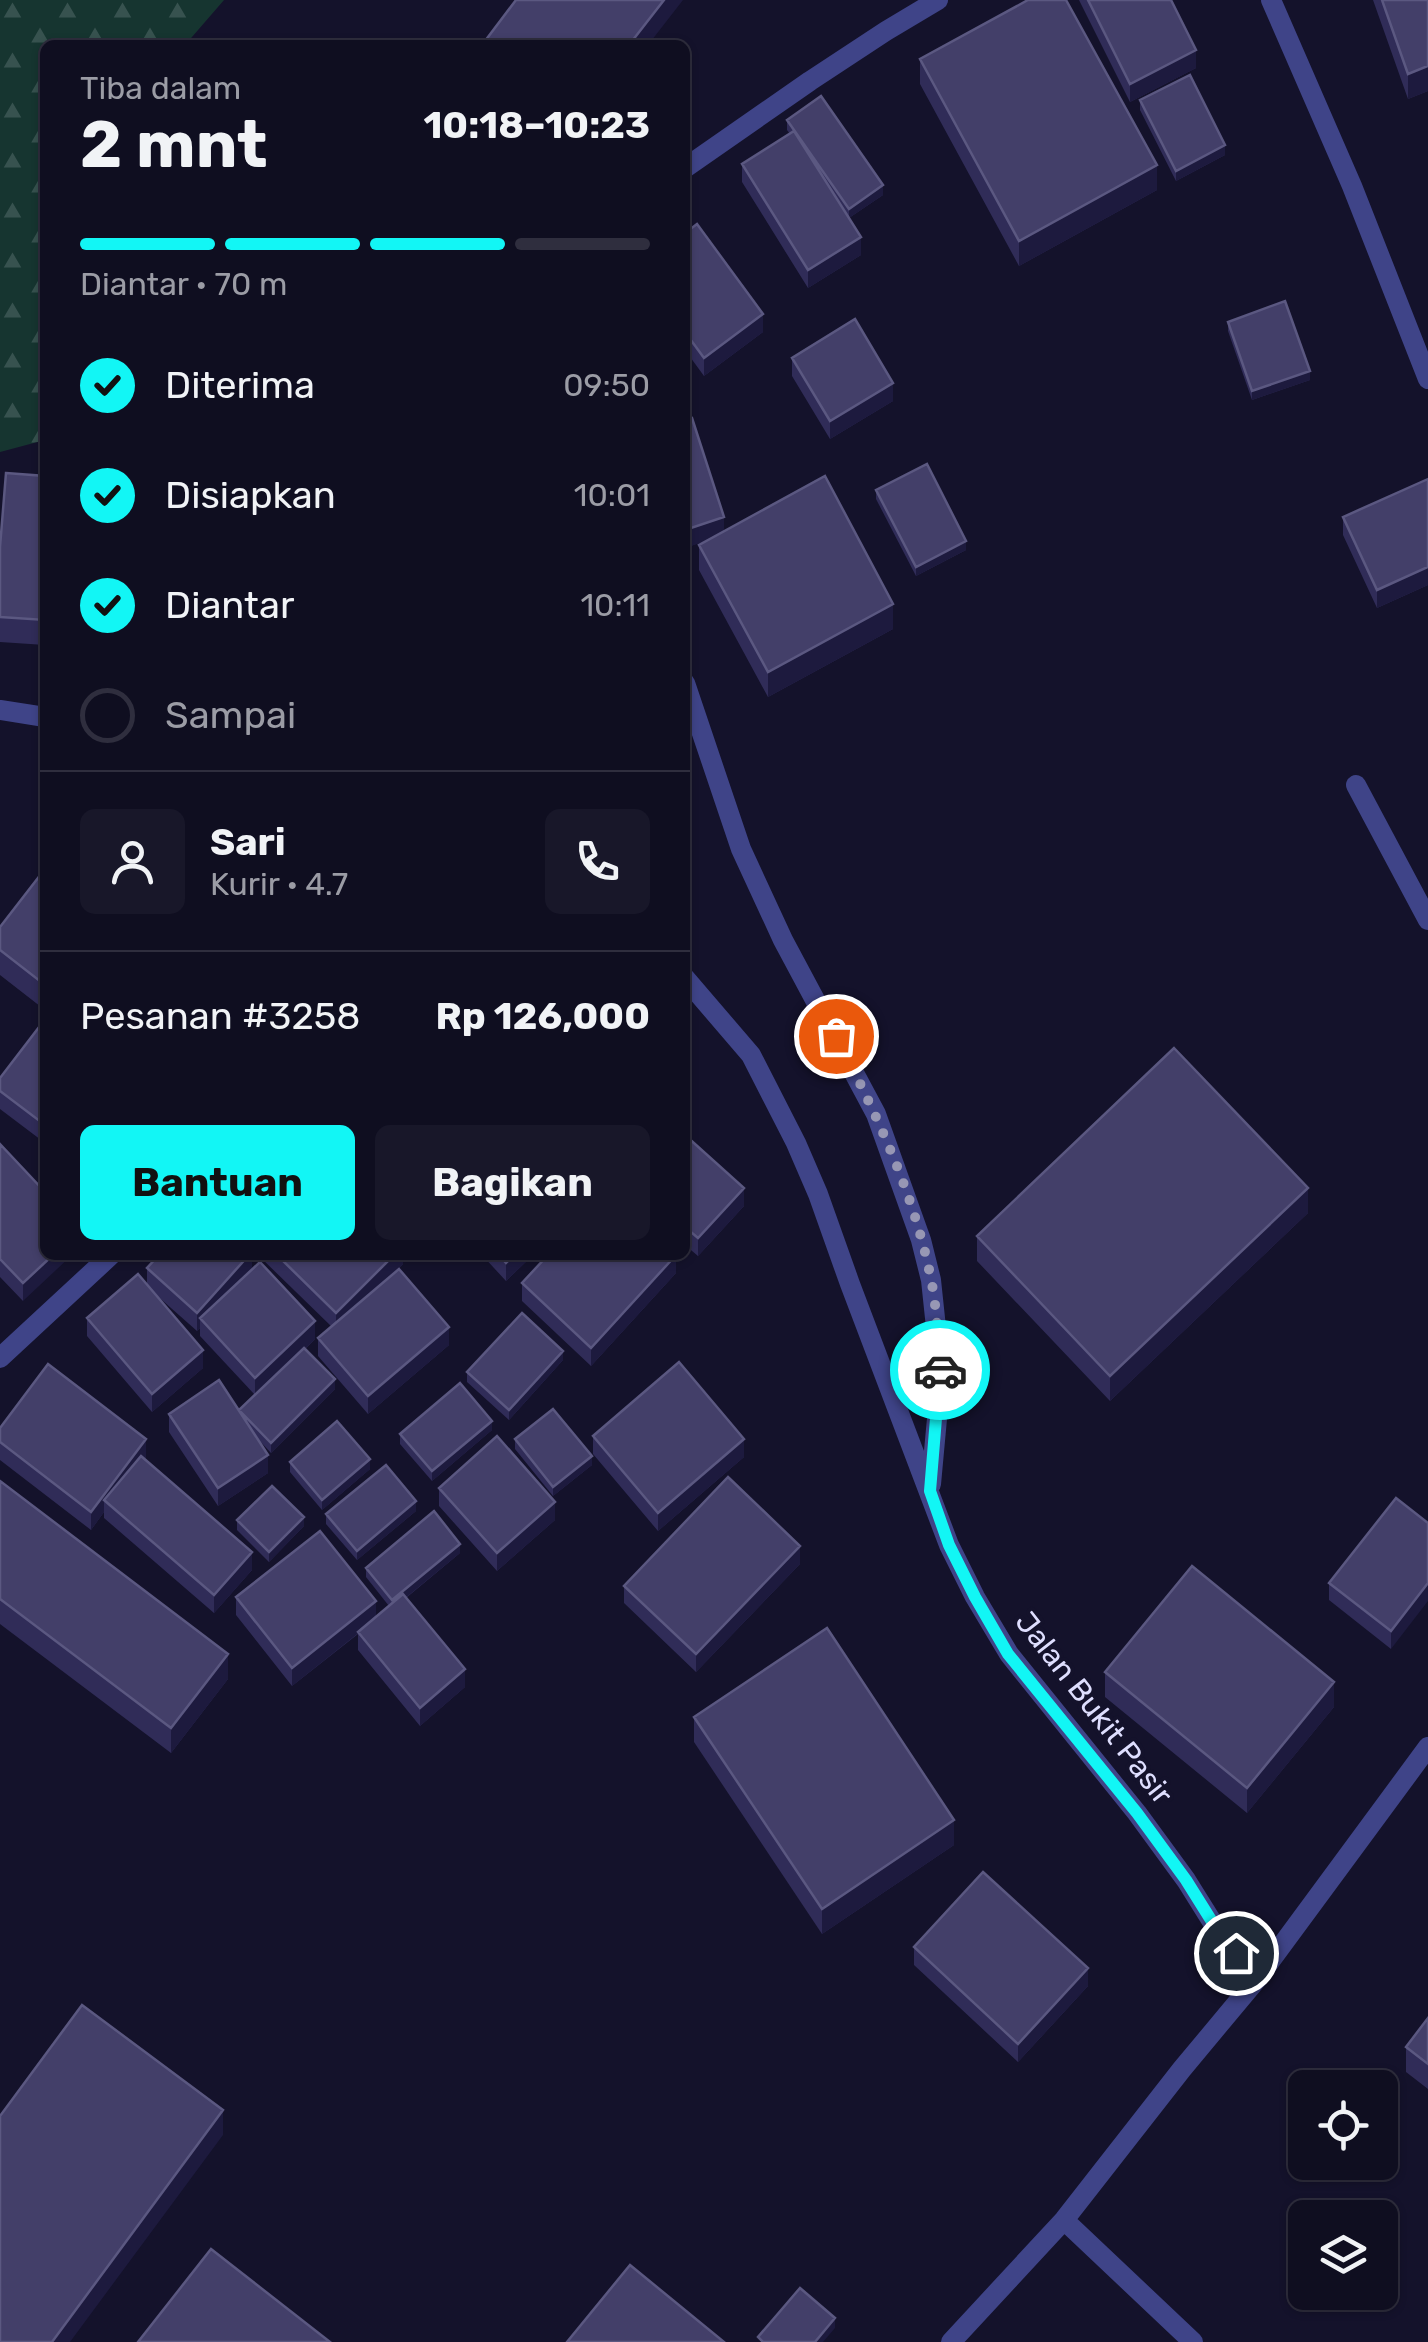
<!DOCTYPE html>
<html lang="id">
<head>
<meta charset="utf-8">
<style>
  body { margin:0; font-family:Rubik,sans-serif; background:#181729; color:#f1f3f6; height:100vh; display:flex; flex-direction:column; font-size:38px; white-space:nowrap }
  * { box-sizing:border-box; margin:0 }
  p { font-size:32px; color:#9b9ca5 }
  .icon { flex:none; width:55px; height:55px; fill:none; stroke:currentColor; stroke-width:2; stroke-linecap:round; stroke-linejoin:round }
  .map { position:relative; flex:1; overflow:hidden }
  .panel { position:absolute; left:40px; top:40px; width:650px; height:1220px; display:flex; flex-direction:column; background:#0f0e20; border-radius:15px; box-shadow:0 2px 8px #0004,0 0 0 2px #2f2e3e }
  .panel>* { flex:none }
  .buttons { position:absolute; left:1288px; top:2070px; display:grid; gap:20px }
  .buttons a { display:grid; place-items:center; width:110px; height:110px; border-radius:15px; background:#0f0e20; box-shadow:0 2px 8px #0004,0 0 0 2px #2f2e3e; font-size:50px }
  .pin { position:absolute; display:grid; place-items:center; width:85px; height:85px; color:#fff; margin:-42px; border:5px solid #fff; border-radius:50%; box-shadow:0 2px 10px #0007 }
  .courier { position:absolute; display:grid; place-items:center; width:100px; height:100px; margin:-50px; border:8px solid #12f6f5; border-radius:50%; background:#fff; color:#222; box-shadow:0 2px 12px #0007 }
  .headline em { font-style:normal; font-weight:700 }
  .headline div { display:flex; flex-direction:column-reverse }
  .headline { display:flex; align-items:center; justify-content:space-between; height:170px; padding:0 40px }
  h1 { font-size:65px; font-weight:700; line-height:75px }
  .bar { display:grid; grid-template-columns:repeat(4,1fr); gap:15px 10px; align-content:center; height:120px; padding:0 40px }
  .bar i { height:12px; border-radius:8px; background:#2f2e3e }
  .bar .current { background:#12f6f5 }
  .bar p { grid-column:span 4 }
  .line { display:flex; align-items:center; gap:25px; padding:0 40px; border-top:2px solid #2f2e3e }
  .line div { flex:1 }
  .round { display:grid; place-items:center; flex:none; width:105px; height:105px; border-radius:15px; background:#181729 }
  ol { padding:0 40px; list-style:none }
  li { display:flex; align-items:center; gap:30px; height:110px }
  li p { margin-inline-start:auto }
  li .icon { padding:10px; border-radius:50%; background:#12f6f5; color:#111; stroke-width:4 }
  li:last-child { color:#9b9ca5 }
  li i { width:55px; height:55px; border:5px solid #2f2e3e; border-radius:50% }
  .button { display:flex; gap:20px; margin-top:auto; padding:20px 40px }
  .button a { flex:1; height:115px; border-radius:15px; background:#12f6f5; color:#111; font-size:40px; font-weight:700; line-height:115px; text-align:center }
  .button a+a { background:#181729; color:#f1f3f6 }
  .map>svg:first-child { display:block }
  .forest { fill:url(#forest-firs) }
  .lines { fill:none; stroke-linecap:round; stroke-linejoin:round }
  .minor { stroke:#3f4488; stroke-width:20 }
  .wall { fill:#302c58 }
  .shaded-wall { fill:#1d1a3e }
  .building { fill:#433f69; stroke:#5b5881; stroke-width:2.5 }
  .done { stroke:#9797b4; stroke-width:10; stroke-dasharray:0 18 }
  .route { stroke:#12f6f5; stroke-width:12 }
  .labels { text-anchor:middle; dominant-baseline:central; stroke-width:8; stroke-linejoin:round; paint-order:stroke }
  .street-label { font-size:30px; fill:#dedefe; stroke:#14122b }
</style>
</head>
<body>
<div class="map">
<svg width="1428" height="2342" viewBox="0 0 1428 2342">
  <defs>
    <pattern id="forest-firs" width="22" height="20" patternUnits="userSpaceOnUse" patternTransform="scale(2.5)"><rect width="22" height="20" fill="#163530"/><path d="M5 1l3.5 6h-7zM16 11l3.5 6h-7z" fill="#37524f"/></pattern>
  </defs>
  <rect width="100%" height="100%" fill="#14122b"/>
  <!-- forest -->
  <path class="forest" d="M0,0H224L185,45H45V440L0,452Z"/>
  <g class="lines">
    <!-- minor -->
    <path class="minor" d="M1271,0L1352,186L1428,379
      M685,168L810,81L886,31L938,0
      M685,683L741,849L783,940L876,1114L921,1240L931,1280L941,1375L931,1484
      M0,710L45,717
      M1356,785L1428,920
      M685,978L751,1055L796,1143L818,1194L850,1284L949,1545L975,1597L1009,1654L1137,1813L1186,1880L1216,1928L1257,1979
      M0,1358L111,1255
      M1064,2220L1193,2342
      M951,2342L1064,2220L1182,2069L1257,1979L1428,1747"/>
  </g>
  <!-- wall -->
  <path class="wall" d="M1079,0H1171L1196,68L1130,102Z
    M1373,0H1428V91L1408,99Z
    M920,59L1157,190L1019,266L920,84Z
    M1140,100L1225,155L1176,181L1140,110Z
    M787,120L883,195L849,218L861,255L808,288L742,182V164L790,134L787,130Z
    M685,233L763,332L704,376L685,350Z
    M1228,322L1310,380L1252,400L1228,331Z
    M792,358L893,401L830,439L792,376Z
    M685,420L724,531L893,629L768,697L699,570V545L704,541L685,548Z
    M45,476V645L0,642V547Z
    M1428,479V585L1377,608L1343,535V517Z
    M876,490L966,550L916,576L876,499Z
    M45,869V1010L0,975V927Z
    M45,1024V1143L0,1109V1078Z
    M685,1135L744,1206L698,1256L685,1245Z
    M0,1144L45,1192L23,1301L0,1277Z
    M1308,1213L1110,1401L977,1261V1236Z
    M252,1255V1269L315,1339L305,1349L335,1389L271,1453L257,1438L268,1473L218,1506L169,1432V1414L239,1412L255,1395L200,1336V1328L197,1331L154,1293L203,1368L152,1412L87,1336V1318L147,1284V1268Z
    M258,1255H403V1264L392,1275L449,1345L368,1414L318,1356V1338L332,1327Z
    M482,1255H533L506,1281Z
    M676,1273L591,1366L522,1301V1283Z
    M563,1360L509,1420L467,1382V1372Z
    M0,1428L146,1457L144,1459L252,1570L214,1613L104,1518V1512L91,1530L0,1460Z
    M492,1430L432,1481L400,1444V1434Z
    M593,1436L744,1457L658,1531L593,1454Z
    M515,1439L592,1465L553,1496L515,1449Z
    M290,1462L370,1469L322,1510L290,1472Z
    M0,1481L228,1679L171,1753L0,1624Z
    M439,1488L555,1520L497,1571L439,1506Z
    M1396,1498L1391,1649L1329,1600V1583Z
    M416,1511L357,1560L326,1524V1514Z
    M237,1520L304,1526L269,1562L237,1530Z
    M460,1553L406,1598L465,1687L420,1726L358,1650V1634L292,1686L236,1615V1597L376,1616L389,1606L366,1577V1568Z
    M800,1564L696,1672L624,1603V1586Z
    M1105,1672L1334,1707L1247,1813L1105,1697Z
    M694,1717L954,1845L822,1934L694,1742Z
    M914,1947L1088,1986L1018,2062L914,1965Z
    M1428,2018V2089L1406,2072V2047Z"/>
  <!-- shaded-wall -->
  <path class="shaded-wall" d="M664,0H683L648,45H629Z
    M1196,50V68L1130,102V84Z
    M1428,66V91L1408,99V74Z
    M1225,145V155L1176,181V171Z
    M1157,165V190L1019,266V241Z
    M883,185V195L849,218V209Z
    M861,237V255L808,288V270Z
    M763,314V332L704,376V358Z
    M1310,371V380L1252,400V391Z
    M893,383V401L830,439V421Z
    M724,517V535L685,548V530Z
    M966,541V550L916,576V567Z
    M1428,567V585L1377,608V590Z
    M893,604V629L768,697V672Z
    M744,1188V1206L698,1256V1238Z
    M1308,1188V1213L1110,1401V1376Z
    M53,1255H72L23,1301V1283Z
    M249,1255H252V1270L200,1318V1328L197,1331V1313Z
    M394,1255H403V1264L336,1331V1313Z
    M514,1255H533L506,1281V1263Z
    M676,1255V1273L591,1366V1348Z
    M315,1321V1339L255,1396V1378Z
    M449,1327V1345L368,1414V1396Z
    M203,1350V1368L152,1412V1394Z
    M563,1351V1360L509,1420V1410Z
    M335,1379V1389L271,1453V1443Z
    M492,1421V1430L432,1481V1471Z
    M146,1439V1457L110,1505L104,1500V1512L91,1530V1512Z
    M744,1439V1457L658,1531V1513Z
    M268,1455V1473L218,1506V1488Z
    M592,1456V1465L553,1496V1487Z
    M370,1459V1469L322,1510V1500Z
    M416,1501V1511L357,1560V1551Z
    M555,1502V1520L497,1571V1553Z
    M304,1517V1526L269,1562V1552Z
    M460,1544V1553L392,1609V1600Z
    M800,1546V1564L696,1672V1654Z
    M252,1552V1570L214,1613V1595Z
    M1428,1583V1601L1391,1649V1631Z
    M376,1601V1619L292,1686V1668Z
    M228,1654V1679L171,1753V1728Z
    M465,1669V1687L420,1726V1708Z
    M1334,1682V1707L1247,1813V1788Z
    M954,1820V1845L822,1934V1909Z
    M1088,1968V1986L1018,2062V2044Z
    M223,2110V2135L70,2342H52Z
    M835,2318V2328L823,2342H815Z"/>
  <!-- building -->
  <path class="building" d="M516,0H664L629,45H482Z
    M1028,0H1066L1157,165L1019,241L920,59Z
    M1088,0H1171L1196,50L1130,84Z
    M1382,0H1428V66L1408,74Z
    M1190,75L1225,145L1176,171L1140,100Z
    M821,96L883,185L849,209L787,120Z
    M794,131L861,237L808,270L742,164Z
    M697,224L763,314L704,358L685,332V233Z
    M1285,301L1310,371L1252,391L1228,322Z
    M855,319L893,383L830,421L792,358Z
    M692,418L724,517L685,530V420Z
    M927,464L966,541L916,567L876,490Z
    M6,473L45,476V620L0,617V547Z
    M825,476L893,604L768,672L699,545Z
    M1428,479V567L1377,590L1343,517Z
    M45,869V985L0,950V927Z
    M43,1022L45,1024V1125L0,1091V1078Z
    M1174,1048L1308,1188L1110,1376L977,1236Z
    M685,1135L744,1188L698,1238L685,1227Z
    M0,1144L45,1192V1255H53L23,1283L0,1259Z
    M159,1255H249L197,1313L147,1268Z
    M277,1255H394L336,1313Z
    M499,1255H514L506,1263Z
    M548,1255H676L591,1348L522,1283Z
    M260,1262L315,1321L255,1378L200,1318Z
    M399,1269L449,1327L368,1396L318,1338Z
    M138,1274L203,1350L152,1394L87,1318Z
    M522,1313L563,1351L509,1410L467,1372Z
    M304,1348L335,1379L271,1443L239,1410Z
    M679,1362L744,1439L658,1513L593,1436Z
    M48,1364L146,1439L91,1512L0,1442V1428Z
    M219,1380L268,1455L218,1488L169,1414Z
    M460,1383L492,1421L432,1471L400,1434Z
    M553,1409L592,1456L553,1487L515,1439Z
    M337,1421L370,1459L322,1500L290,1462Z
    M497,1436L555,1502L497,1553L439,1488Z
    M141,1456L252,1552L214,1595L104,1500Z
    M386,1465L416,1501L357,1551L326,1514Z
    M728,1477L800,1546L696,1654L624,1586Z
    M0,1481L228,1654L171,1728L0,1599Z
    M272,1486L304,1517L269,1552L237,1520Z
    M1396,1498L1428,1523V1583L1391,1631L1329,1583Z
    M434,1511L460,1544L392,1600L366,1568Z
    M320,1531L376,1601L292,1668L236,1597Z
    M1192,1566L1334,1682L1247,1788L1105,1672Z
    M403,1594L465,1669L420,1708L358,1632Z
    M827,1628L954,1820L822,1909L694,1717Z
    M983,1872L1088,1968L1018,2044L914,1947Z
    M82,2005L223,2110L52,2342H0V2116Z
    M1428,2018V2064L1406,2047Z
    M211,2249L330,2342H138Z
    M630,2265L724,2342H567Z
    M800,2288L835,2318L815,2342H763L758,2337Z"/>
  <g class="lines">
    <!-- done -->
    <path class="done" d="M836,1036C876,1113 914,1193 931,1279C937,1309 938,1340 940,1370"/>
    <!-- route -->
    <path class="route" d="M940,1370L930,1491L949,1545L975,1597L1008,1654L1137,1813L1186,1880L1216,1928L1236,1953"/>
  </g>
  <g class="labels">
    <!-- street labels -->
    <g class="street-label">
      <text transform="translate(1094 1708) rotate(52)">Jalan Bukit Pasir</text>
    </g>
  </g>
</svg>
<div class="buttons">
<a><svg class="icon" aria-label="locate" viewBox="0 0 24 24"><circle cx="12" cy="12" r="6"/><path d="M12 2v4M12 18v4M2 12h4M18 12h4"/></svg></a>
<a><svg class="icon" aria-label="layers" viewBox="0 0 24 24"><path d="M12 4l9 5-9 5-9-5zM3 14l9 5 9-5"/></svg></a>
</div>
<div class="pin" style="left:836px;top:1036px;background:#ea580c"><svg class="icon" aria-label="bag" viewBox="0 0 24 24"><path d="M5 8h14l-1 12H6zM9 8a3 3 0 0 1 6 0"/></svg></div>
<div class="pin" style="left:1236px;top:1953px;background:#1f2937"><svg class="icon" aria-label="home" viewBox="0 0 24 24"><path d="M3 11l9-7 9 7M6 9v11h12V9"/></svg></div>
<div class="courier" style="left:940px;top:1370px"><svg class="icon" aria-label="car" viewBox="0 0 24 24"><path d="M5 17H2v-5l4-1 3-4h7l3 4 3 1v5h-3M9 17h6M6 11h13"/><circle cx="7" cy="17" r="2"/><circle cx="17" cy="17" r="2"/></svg></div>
<section class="panel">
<div class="headline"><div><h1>2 mnt</h1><p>Tiba dalam</p></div><em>10:18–10:23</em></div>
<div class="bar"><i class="current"></i><i class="current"></i><i class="current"></i><i></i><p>Diantar · 70 m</p></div>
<ol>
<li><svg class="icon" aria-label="check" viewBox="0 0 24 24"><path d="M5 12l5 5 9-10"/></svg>Diterima<p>09:50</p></li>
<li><svg class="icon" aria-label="check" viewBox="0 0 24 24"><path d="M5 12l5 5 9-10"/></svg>Disiapkan<p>10:01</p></li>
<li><svg class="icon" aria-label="check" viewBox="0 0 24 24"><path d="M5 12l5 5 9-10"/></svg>Diantar<p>10:11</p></li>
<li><i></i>Sampai</li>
</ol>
<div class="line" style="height:180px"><a class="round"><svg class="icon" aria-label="person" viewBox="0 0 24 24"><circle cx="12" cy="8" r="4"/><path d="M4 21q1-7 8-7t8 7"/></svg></a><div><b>Sari</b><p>Kurir · 4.7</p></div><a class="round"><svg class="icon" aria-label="phone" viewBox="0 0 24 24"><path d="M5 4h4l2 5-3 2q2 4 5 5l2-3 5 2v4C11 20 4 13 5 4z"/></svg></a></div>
<div class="line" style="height:130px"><div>Pesanan #3258</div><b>Rp 126,000</b></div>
<div class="button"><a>Bantuan</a><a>Bagikan</a></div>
</section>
</div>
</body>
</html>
